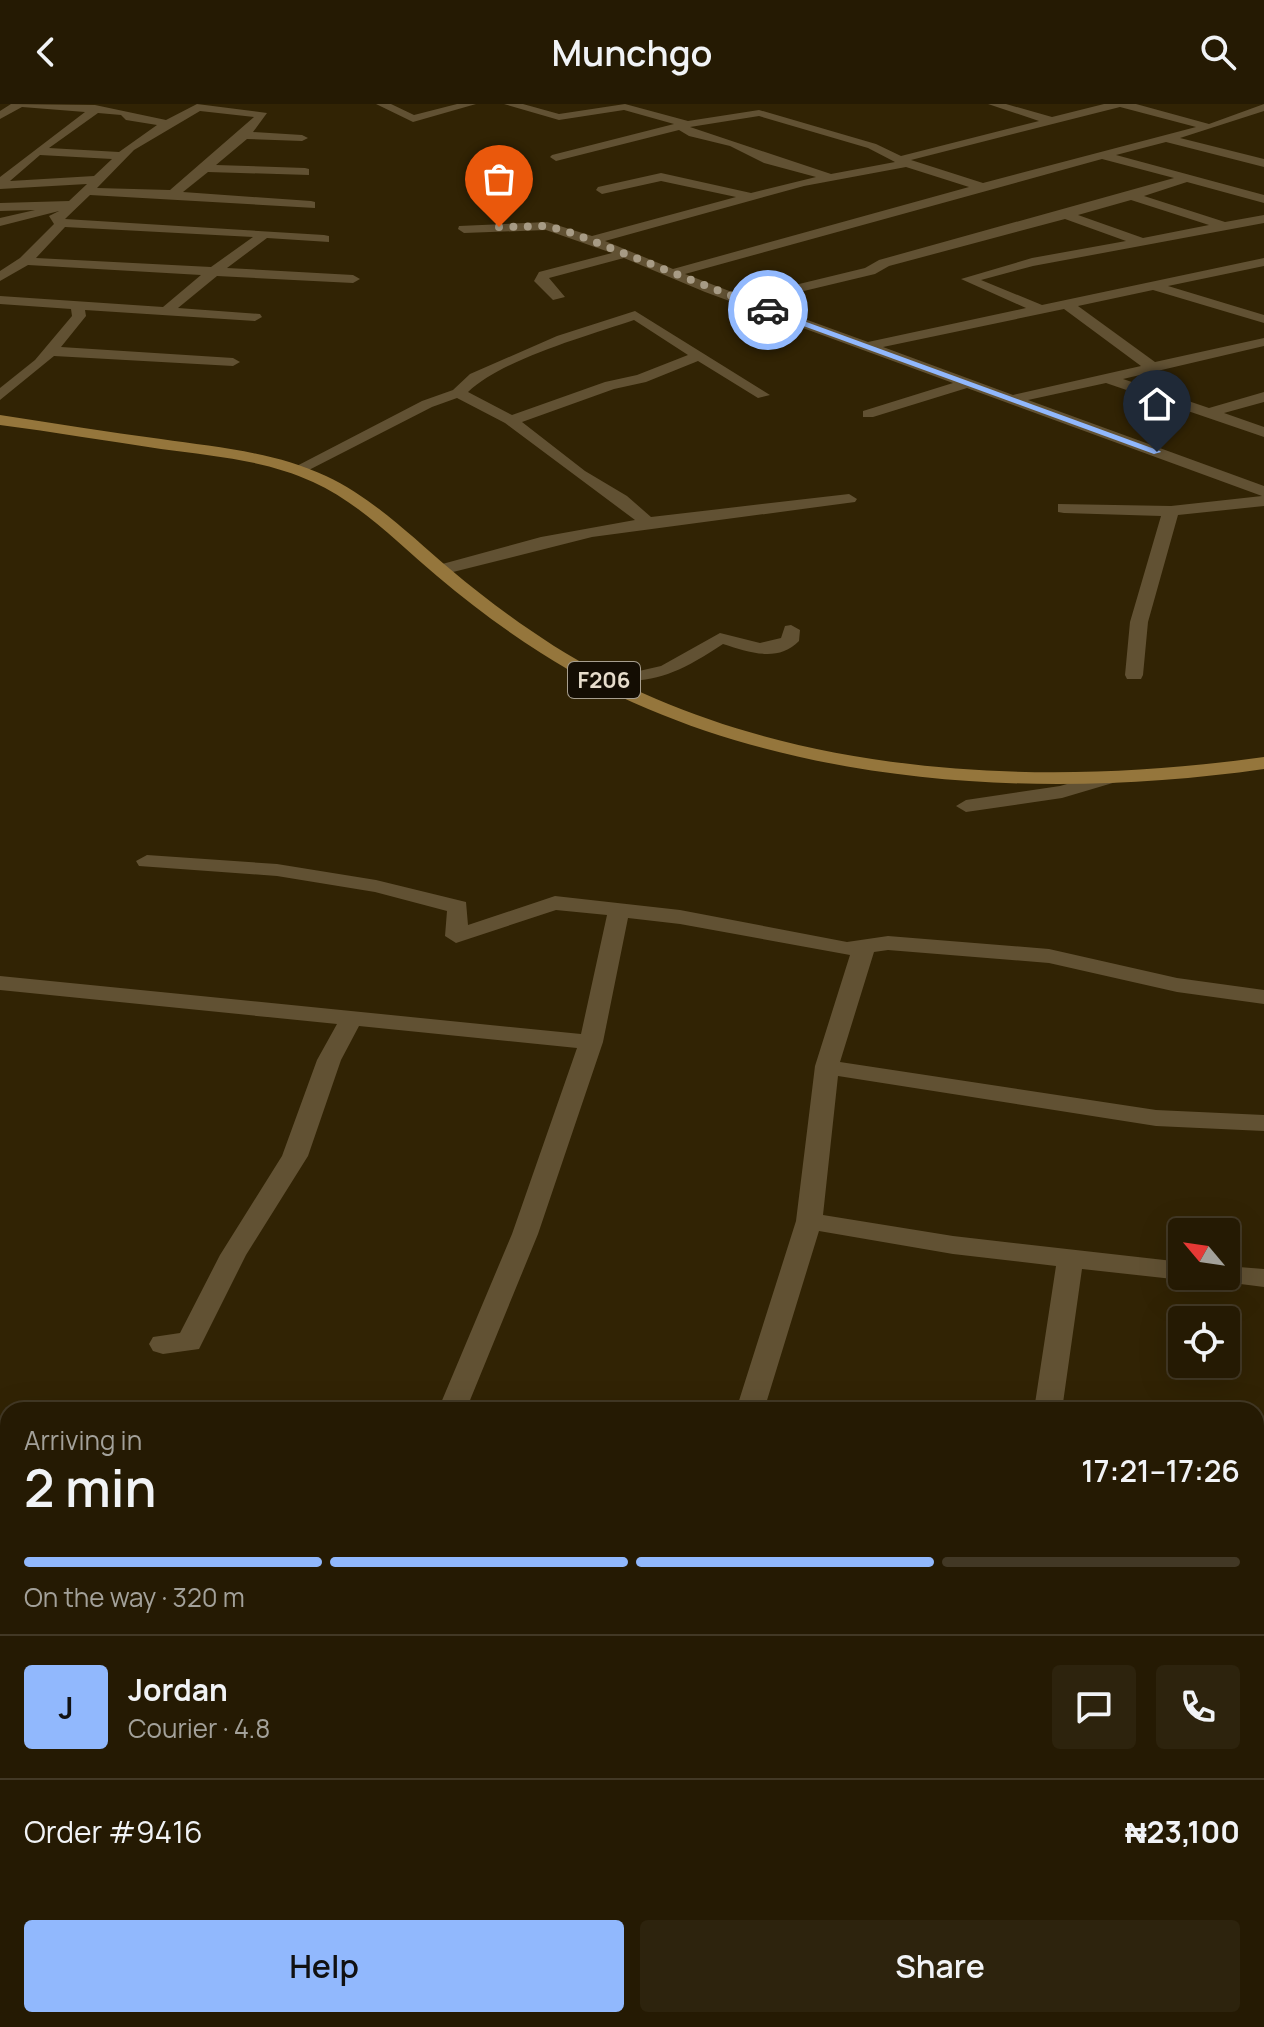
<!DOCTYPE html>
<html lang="en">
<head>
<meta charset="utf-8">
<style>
  body { margin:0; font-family:Manrope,sans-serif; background:#2d230d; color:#f1f3f6; height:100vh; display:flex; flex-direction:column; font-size:30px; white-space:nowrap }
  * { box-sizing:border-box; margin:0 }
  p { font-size:26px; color:#a3a19a }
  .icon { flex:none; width:44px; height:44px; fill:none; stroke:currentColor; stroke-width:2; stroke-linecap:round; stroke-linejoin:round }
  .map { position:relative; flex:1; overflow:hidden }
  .drawer { position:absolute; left:0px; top:1298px; width:1264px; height:626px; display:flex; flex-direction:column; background:#251a03; border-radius:24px 24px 0 0; box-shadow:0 8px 32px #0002,0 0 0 2px #423825 }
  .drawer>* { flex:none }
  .needle { width:52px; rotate:299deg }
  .tools { position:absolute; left:1168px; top:1114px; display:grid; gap:16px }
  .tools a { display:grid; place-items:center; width:72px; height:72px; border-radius:8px; background:#251a03; box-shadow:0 8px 32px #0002,0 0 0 2px #423825; font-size:40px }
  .pin { position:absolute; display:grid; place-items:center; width:68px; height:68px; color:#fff; margin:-82px -34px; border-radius:50% 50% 50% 0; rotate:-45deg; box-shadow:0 0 8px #0007 }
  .pin .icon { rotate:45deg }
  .courier { position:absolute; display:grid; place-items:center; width:80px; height:80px; margin:-40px; border:6px solid #91b8fd; border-radius:50%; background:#fff; color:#222; box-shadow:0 2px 10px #0007 }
  .headline em { font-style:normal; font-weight:600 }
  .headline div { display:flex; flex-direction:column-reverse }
  .headline { display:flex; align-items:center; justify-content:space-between; height:136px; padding:0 24px }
  h1 { font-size:52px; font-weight:600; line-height:60px }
  .bar { display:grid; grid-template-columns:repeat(4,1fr); gap:12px 8px; align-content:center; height:96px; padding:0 24px }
  .bar i { height:10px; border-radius:6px; background:#423825 }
  .bar .on { background:#91b8fd }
  .bar p { grid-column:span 4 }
  .line { display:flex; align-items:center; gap:20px; padding:0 24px; border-top:2px solid #423825 }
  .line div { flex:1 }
  .round { display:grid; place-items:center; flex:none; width:84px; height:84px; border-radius:8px; background:#2d230d }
  .cta { display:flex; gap:16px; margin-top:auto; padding:16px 24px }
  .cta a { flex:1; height:92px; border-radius:8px; background:#91b8fd; color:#111; font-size:32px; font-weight:600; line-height:92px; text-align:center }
  .cta a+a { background:#2d230d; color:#f1f3f6 }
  header { display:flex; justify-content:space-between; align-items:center; height:104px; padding:0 24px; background:#251a03; font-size:36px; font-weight:600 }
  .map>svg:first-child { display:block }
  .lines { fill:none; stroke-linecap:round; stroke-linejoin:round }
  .minor { fill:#615133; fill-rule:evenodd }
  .major { fill:#95763c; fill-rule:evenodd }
  .route { fill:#91b8fd }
  .done { stroke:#a79b85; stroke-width:8; stroke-dasharray:0 14.4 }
  .labels { text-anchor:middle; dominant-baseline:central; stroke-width:8; stroke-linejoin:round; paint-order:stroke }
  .shield { fill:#140d03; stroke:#a79e8f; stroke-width:2 }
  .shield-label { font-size:22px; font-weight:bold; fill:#e6dccb }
</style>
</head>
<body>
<header><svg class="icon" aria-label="back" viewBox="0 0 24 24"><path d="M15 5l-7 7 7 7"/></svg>Munchgo<svg class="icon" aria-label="search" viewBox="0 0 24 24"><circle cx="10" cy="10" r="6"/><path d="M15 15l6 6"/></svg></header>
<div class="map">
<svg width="1264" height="1923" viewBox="0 0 1264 1923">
  <rect width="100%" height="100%" fill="#312304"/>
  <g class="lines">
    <!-- minor -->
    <path class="minor" d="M11,0L95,1L166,16L197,0L267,9L253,28L302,31L308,34L302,37L247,35L216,61L305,64L309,65V71L208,68L183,88L311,97L315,98V104L90,91L65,115L324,131L329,132V138L267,134L227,164L353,171L360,175L353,179L217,172L178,204L260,210L262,213L255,217L85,206L86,212L61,243L233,254L240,258L233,262L54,252L0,296V284L35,256L72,212L71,205L0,200V192L163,203L201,171L28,161L0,177V167L20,154L54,120L49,112L59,107L0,122V114L35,106L0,107V99L69,97L87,80L0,85V73L85,8L22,3L0,15V7ZM200,7L254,13L170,86L97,84L134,46ZM98,9L121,11L126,16L157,21L119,48L49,44ZM40,51L112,55L94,72L10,77ZM65,123L253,133L211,163L36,154Z
      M376,0H391L414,11L457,0H476L413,18Z
      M504,0H523L559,10L625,0L688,17L759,6L876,40L901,52L1039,17L988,0H1006L1052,13L1104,0H1136L1209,20L1264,0V7L1180,34L1264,55V63L1166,38L1116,51L1264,91V99L1187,78L1144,92L1225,118L1264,111V119L1033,162L981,176L1042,201L1264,154V162L1168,182L1264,211V219L1153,186L1078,202L1155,258L1264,234V242L1123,275L1209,304L1264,288V298L1224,309L1264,323V333L1106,279L1028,296L1264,382V402L1178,411L1148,518L1143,571L1141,575H1127L1125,571L1130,518L1161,412L1064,409L1058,408V400L1171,402L1262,392L967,284L873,313H863V307L953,279L705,188L624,154L549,174L565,193L553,196L534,177L539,168L612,149L546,126L464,129L458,125L459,122L547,118L592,132L736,93L661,77L602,90L596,86L598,83L661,69L751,89L816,73L764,59L730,42L689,32L679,26L556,57L550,53L552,51L674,20L624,6L559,16ZM1120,3L1196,23L983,79L911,56ZM759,12L868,44L895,58L831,70L690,23ZM1102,55L1174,74L879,156L865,164L745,193L685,170ZM906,63L969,83L673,165L605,137L804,82ZM1131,96L1209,121L1143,134L1078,111ZM1065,115L1126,137L1032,154L961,175L1026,204L868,238L758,198L875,170L889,162ZM1064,205L1141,262L1013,291L883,243Z
      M635,207L770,291L758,294L698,257L646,278L614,285L522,318L585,367L627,392L651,413L849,390L857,395L855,398L592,433L441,471L432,466L435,462L541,433L635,416L505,319L457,294L432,303L303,369L289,366L422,297L453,286L470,270L557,232ZM634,216L688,251L637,271L605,278L512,311L468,288C503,255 587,232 634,216Z
      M791,521L800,526L799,537C778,559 748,548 723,540C666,578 638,585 571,568L569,564L578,558L639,567L661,562L720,529L760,539L781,534L785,522Z
      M1109,668L1116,670L1119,674L1116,678L1062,694L966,708L956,702L966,696L1060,682Z
      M147,751L277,760L376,776L466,798L468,821L555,792L680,806L847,838L888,832L1049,845L1177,874L1264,886V900L1177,888L1049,859L888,846L874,848L840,958L1156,1006L1264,1011V1027L1156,1022L838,972L823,1111L953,1132L1182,1158V1172H1192L1182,1176L1082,1165L1062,1306H1034L1056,1162L953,1150L819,1127L764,1306H736L796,1117L815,962L850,851L680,820L628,814L603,938L538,1130L466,1306H438L512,1130L577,944L359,922L341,956L308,1052L246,1151L199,1245L163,1250L153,1247L149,1240L153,1233L180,1229L220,1151L282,1052L317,956L337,920L0,886V872L581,930L607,811L556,806L456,839L445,832L447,807L375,788L277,772L139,762L136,757Z
      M1226,1162L1264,1165V1183L1217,1177L1213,1172H1226Z"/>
    <!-- major -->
    <path class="major" d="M0,311C54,319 107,328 161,335C216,343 275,348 326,372C373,394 411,432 450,465C483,493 518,519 554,542C762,672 1028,686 1264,653V665C1027,699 748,681 541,549C505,526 470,500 437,472C398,439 361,400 313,378C266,356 212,352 161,345C107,337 54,328 0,321Z"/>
  </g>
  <!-- route -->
  <path class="route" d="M768,204L1160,347L1161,348L1154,350L765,208Z"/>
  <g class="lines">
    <!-- done -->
    <path class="done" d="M499,123L547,122L572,129L768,206"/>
  </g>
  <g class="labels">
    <!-- shield labels -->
    <rect class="shield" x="568" y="558" width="72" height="36" rx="6"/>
    <g class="shield-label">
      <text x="604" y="576">F206</text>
    </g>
  </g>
</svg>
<div class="tools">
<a><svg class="needle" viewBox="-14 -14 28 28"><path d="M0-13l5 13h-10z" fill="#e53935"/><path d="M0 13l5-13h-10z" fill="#a3a19a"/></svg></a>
<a><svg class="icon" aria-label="locate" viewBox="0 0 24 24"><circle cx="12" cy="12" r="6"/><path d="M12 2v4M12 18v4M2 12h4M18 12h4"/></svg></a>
</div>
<div class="pin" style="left:499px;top:123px;background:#ea580c"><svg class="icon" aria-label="bag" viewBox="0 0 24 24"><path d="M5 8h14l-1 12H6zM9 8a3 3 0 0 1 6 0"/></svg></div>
<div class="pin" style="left:1157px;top:348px;background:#1f2937"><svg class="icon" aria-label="home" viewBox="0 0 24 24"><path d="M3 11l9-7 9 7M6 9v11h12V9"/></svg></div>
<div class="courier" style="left:768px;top:206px"><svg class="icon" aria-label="car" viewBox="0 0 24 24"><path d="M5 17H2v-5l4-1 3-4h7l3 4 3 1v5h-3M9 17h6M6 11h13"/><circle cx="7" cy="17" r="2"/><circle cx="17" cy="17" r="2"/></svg></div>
<section class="drawer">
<div class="headline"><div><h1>2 min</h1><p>Arriving in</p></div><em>17:21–17:26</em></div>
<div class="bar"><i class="on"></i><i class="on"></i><i class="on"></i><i></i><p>On the way · 320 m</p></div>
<div class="line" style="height:144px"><b class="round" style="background:#91b8fd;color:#111">J</b><div><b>Jordan</b><p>Courier · 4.8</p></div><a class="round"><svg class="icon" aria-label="chat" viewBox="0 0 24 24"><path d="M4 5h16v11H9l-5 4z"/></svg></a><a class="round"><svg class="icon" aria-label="phone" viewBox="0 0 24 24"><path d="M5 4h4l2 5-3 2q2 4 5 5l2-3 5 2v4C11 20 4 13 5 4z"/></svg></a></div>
<div class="line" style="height:104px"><div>Order #9416</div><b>₦23,100</b></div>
<div class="cta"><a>Help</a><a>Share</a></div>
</section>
</div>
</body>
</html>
